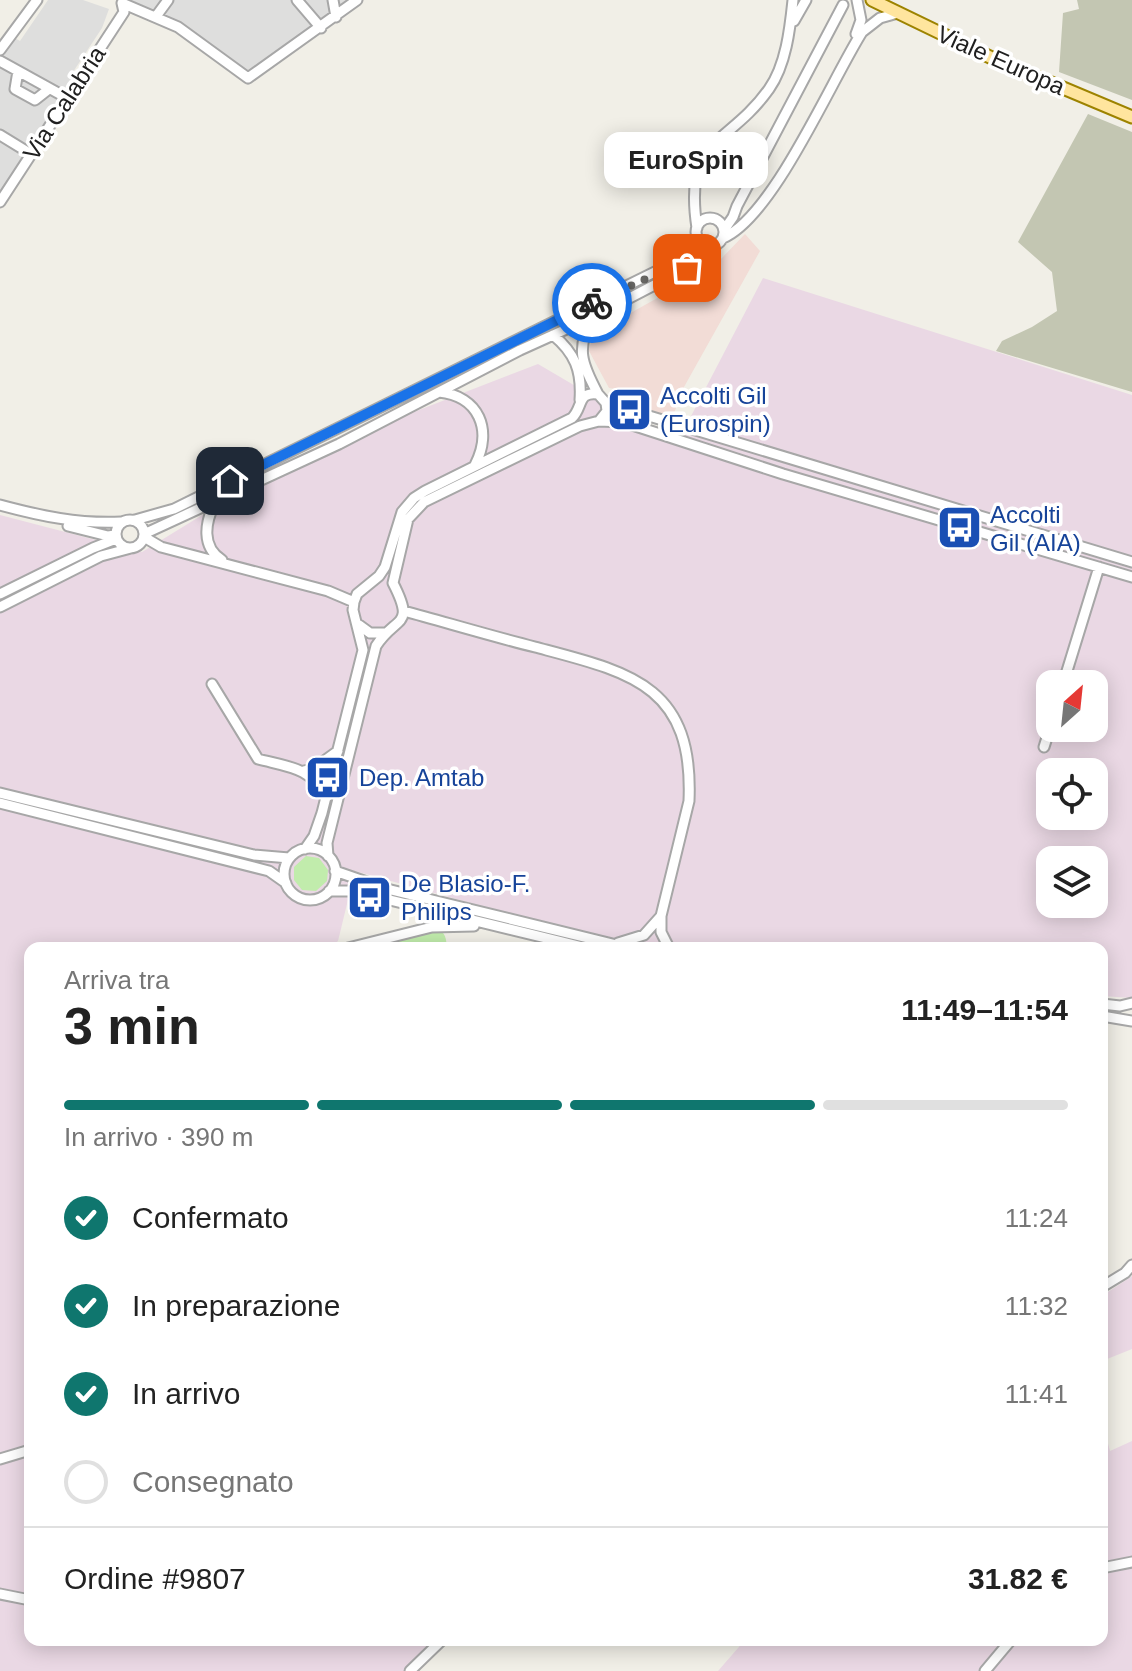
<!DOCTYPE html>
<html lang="it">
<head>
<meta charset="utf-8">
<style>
  body { margin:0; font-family:Arial,sans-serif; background:#f2f2f2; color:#222; height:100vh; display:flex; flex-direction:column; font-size:30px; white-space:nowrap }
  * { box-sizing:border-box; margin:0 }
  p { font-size:26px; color:#767676 }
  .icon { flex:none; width:44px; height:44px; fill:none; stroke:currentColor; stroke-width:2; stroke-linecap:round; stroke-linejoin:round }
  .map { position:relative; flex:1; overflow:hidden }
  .drawer { position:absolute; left:24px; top:942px; width:1084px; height:704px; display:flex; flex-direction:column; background:#fff; border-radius:16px; box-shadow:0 4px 20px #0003 }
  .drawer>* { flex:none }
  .needle { width:52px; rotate:27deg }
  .tools { position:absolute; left:1036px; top:670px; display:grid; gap:16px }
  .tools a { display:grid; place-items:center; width:72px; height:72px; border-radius:16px; background:#fff; box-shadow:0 4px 20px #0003; font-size:40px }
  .pin { position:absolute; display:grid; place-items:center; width:68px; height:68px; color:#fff; margin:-34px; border-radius:16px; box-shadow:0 4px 12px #0006 }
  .courier { position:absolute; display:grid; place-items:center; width:80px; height:80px; margin:-40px; border:6px solid #1a73e8; border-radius:50%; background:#fff; color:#222; box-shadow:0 2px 10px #0007 }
  .bubble { position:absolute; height:56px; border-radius:16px; background:#fff; box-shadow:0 4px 20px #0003; font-size:26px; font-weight:800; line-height:56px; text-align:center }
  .summary em { font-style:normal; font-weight:800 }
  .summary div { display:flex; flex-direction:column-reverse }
  .summary { display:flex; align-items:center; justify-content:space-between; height:136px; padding:0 40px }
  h1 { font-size:52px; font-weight:800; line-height:60px }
  .bar { display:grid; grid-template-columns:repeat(4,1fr); gap:12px 8px; align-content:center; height:96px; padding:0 40px }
  .bar i { height:10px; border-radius:6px; background:#e0e0e0 }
  .bar .on { background:#0f766e }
  .bar p { grid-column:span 4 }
  .line { display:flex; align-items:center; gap:20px; padding:0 40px; border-top:2px solid #e0e0e0 }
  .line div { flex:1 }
  ol { padding:0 40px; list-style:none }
  li { display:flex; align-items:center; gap:24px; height:88px }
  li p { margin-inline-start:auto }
  li .icon { padding:8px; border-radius:50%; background:#0f766e; color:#fff; stroke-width:4 }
  li:last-child { color:#767676 }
  li i { width:44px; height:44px; border:4px solid #e0e0e0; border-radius:50% }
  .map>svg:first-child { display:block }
  .residential { fill:#dededd }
  .commercial { fill:#f2dcd6 }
  .industrial { fill:#ead8e4; fill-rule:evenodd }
  .construction { fill:#c3c6b2 }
  .grass { fill:#c1ecac }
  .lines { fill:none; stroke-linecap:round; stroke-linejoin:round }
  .minor-casing { stroke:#a7a7a7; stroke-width:13 }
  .major-casing { stroke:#9d8300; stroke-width:15 }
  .minor { stroke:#fff; stroke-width:9 }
  .major { stroke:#ffe59e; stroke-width:11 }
  .done { stroke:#696866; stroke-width:8; stroke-dasharray:0 14.4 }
  .route { stroke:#1a73e8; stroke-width:10 }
  .labels { text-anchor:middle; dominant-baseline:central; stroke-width:7; stroke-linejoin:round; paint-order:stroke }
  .street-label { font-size:24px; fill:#202020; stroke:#fff }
  .transit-label { font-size:24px; fill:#164399; stroke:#fff; text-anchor:start }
</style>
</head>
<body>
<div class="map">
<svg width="1132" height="1671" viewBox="0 0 1132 1671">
  <rect width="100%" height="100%" fill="#f1efe7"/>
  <!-- residential -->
  <path class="residential" d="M48,0H83L109,9L102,28L71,75L75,79L65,94L2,58L13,37L20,41Z
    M122,0H357L248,78L178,27Z
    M0,64L62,98L30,147L0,131Z
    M0,140L27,156L0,201Z"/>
  <!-- commercial -->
  <path class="commercial" d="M745,234L760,251L684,387L671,421L622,404L627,399L622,390L609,388L589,351L591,341L609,325L661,296L659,292L721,259Z"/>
  <!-- industrial -->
  <path class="industrial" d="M763,278L1132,395V998L1102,996V948H666L600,939L355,871L338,941L329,948H30V1640H439L405,1671H0V515L142,552L212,509L401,417L538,364L676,445ZM1050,684H1094V728H1050ZM1050,772H1094V816H1050ZM1050,860H1094V904H1050Z
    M1132,1276V1349L1102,1361V1296Z
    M1102,1421L1110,1451L1132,1441V1671H718L745,1640H1102Z"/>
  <!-- construction -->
  <path class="construction" d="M1077,0H1132V100L1059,72L1063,13L1079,9Z
    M1088,114L1132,132V392L996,351L1002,341L1032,327L1057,311L1052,272L1018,242Z"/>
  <!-- grass -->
  <path class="grass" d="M306,856L319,858L328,870L327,881L316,891L302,890L294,880V867Z
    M436,929C446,932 446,938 447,948H364Z"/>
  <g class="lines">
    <defs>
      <path id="minor" d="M297,0L321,28
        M333,0L336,17
        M157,15L168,0
        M794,21L806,0
        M856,34L861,20L857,0
        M0,50L37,0
        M0,61L67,98
        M18,71L15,89L35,100L49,89
        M0,135L31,154
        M0,202L124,12L122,3L178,27L248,78L357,0
        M696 232a14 14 0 1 1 28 0a14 14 0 1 1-28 0Z
        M697,228C683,136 727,148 769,89C786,65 790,29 793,0
        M724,230L733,217L737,206L843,5
        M723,238C773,217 831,81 862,32L880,18L898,13
        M593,317C575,348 582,364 598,394
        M553,335C575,353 582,371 580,400
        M439,392C479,396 493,430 475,465
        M606,403L1132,562
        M215,503C205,522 201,547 222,560
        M0,505C41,516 78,524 121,522
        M116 534a14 14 0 1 1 28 0a14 14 0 1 1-28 0Z
        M135,520L174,509L671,264L686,253L697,237
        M68,526L108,536L115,535
        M144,534L339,444L520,350L593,317L687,268L720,242
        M144,537L161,547L328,591L354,602
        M0,594L93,548L116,539
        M0,607L101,556L131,548
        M404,611C448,623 491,636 535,647C629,672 694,684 689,801L661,916V932L669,948
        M359,625L370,633H385
        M212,684L258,759C289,767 310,767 327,797
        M1063,684L1099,567
        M1044,747L1050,728
        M304,771L313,769L338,751
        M0,793L254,855L289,858
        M0,803L269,871L286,883
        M284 874a26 26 0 1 1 52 0a26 26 0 1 1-52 0Z
        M305,849L314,836L322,813L363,650L353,610L354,602L357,594L379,576L385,567L402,512L414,498L425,491L572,418C583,408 577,391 598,394L606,403L607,411L599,421
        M328,856L327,843L376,646C396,615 416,628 393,583L408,519L424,502L580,426L599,421L623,422L783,474L1132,577
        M335,871L387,889L629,948
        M329,891H353L587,948
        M618,943L644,935L661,916
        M348,948L432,927L474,926
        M1102,1004L1120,1006L1132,1003
        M1102,1016L1132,1021
        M1102,1287L1125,1273L1132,1265
        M0,1459L30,1450
        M1102,1568L1132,1562
        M0,1594L30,1600
        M410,1671L442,1640
        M985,1671L1011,1640"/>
      <path id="major" d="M872,0L994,59L1132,117"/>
    </defs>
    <!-- minor casing -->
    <use href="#minor" class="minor-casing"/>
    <!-- major casing -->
    <use href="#major" class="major-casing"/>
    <!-- minor -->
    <use href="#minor" class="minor"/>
    <!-- major -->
    <use href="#major" class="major"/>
  </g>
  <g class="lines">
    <!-- done -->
    <path class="done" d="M592,303C623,288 682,269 697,237L708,245L720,242L687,268"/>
    <!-- route -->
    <path class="route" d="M230,481L592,303"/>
  </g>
  <!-- icons -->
  <defs>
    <symbol id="bus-square" viewBox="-11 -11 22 22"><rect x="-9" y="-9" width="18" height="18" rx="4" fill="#1a4fb4" stroke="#fff"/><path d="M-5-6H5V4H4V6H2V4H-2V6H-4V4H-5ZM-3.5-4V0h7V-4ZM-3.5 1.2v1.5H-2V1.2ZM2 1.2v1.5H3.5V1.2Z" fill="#fff"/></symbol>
  </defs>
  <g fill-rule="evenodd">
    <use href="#bus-square" x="604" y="384" width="51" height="51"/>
    <use href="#bus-square" x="934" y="502" width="51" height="51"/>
    <use href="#bus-square" x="302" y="752" width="51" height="51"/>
    <use href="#bus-square" x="344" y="872" width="51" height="51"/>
  </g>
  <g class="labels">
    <!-- street labels -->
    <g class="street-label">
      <text transform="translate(1001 60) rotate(24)">Viale Europa</text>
      <text transform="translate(64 103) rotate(-57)">Via Calabria</text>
    </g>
    <!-- transit labels -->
    <g class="transit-label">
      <text x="660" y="395">Accolti Gil<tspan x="660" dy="28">(Eurospin)</tspan></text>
      <text x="990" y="514">Accolti<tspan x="990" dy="28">Gil (AIA)</tspan></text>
      <text x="359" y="777">Dep. Amtab</text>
      <text x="401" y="883">De Blasio-F.<tspan x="401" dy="28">Philips</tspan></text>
    </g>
  </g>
</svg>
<div class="tools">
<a><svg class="needle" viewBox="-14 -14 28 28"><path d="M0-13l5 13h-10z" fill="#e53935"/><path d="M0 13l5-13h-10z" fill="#767676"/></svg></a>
<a><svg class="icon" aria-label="locate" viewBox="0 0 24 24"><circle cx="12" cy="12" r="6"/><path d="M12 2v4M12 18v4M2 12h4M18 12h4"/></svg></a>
<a><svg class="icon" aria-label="layers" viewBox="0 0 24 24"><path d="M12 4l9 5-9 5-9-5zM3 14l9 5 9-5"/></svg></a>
</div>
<div class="pin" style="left:687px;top:268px;background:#ea580c"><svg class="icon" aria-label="bag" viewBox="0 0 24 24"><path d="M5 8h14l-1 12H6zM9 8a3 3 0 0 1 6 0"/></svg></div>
<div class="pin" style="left:230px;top:481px;background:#1f2937"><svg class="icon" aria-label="home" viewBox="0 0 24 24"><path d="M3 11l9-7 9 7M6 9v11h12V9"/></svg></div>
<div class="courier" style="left:592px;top:303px"><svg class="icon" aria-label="bike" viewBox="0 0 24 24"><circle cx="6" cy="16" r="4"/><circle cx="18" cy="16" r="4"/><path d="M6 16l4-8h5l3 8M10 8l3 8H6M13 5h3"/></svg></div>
<div class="bubble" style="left:604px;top:132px;width:164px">EuroSpin</div>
<section class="drawer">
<div class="summary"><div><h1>3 min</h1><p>Arriva tra</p></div><em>11:49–11:54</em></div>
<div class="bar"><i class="on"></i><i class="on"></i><i class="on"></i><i></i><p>In arrivo · 390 m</p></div>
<ol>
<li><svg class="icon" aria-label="check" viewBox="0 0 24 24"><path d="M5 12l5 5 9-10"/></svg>Confermato<p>11:24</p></li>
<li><svg class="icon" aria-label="check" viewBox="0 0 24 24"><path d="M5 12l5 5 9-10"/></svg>In preparazione<p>11:32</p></li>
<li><svg class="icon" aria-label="check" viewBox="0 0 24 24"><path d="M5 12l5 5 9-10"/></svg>In arrivo<p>11:41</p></li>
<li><i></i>Consegnato</li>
</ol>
<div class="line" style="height:104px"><div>Ordine #9807</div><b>31.82 €</b></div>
</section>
</div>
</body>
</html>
